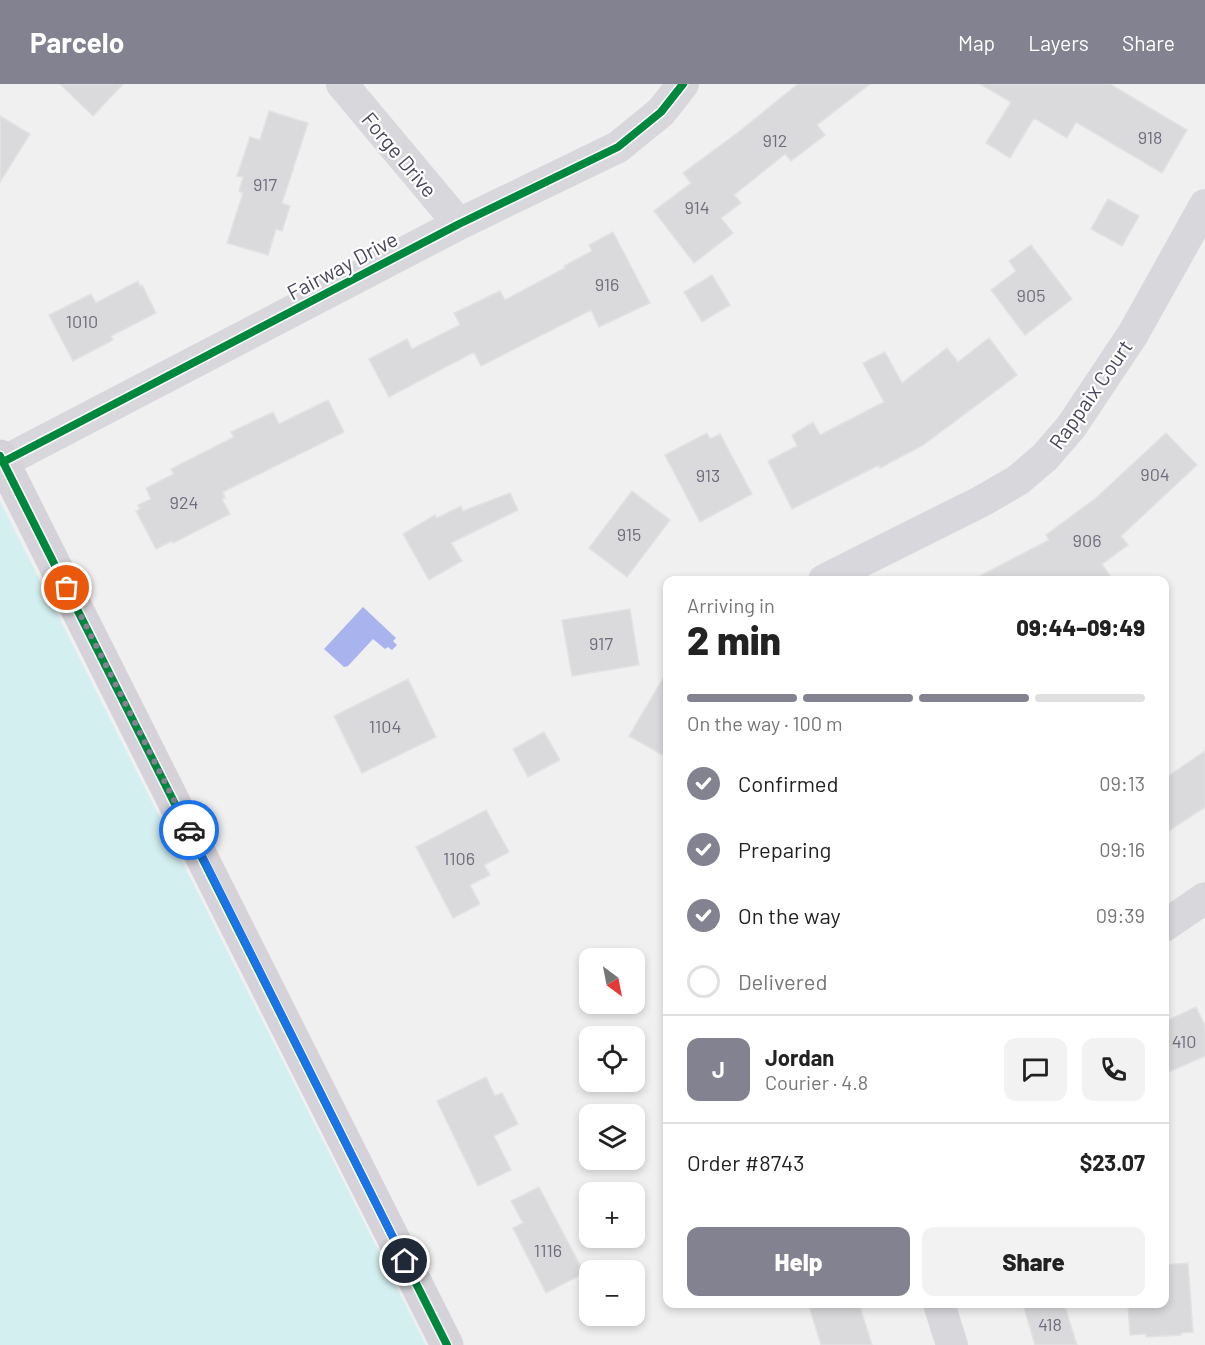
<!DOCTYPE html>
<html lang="en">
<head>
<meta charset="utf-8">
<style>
  body { margin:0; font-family:Barlow,sans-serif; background:#f2f2f2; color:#222; height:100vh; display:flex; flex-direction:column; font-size:22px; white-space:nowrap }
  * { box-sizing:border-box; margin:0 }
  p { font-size:20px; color:#767676 }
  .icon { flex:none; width:33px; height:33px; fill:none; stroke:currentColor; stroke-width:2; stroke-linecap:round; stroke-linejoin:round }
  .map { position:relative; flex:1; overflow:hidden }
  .details { position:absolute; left:663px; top:492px; width:506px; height:732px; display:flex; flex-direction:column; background:#fff; border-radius:12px; box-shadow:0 3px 9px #0003 }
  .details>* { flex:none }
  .needle { width:39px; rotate:148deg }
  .tools { position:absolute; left:579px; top:864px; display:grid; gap:12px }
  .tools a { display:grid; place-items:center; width:66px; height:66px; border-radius:12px; background:#fff; box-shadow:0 3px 9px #0003; font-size:30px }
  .pin { position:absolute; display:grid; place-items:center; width:51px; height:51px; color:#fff; margin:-26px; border:3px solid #fff; border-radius:50%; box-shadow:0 2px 6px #0007 }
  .courier { position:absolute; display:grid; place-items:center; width:60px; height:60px; margin:-30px; border:4px solid #1a73e8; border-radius:50%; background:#fff; color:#222; box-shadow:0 2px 8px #0007 }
  .summary em { font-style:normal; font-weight:800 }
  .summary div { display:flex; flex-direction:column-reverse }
  .summary { display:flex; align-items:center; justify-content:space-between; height:102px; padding:0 24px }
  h1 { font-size:39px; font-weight:800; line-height:45px }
  .bar { display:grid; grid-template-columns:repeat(4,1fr); gap:9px 6px; align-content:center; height:72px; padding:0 24px }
  .bar i { height:8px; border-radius:4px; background:#e0e0e0 }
  .bar .current { background:#838290 }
  .bar p { grid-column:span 4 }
  .line { display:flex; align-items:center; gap:15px; padding:0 24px; border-top:2px solid #e0e0e0 }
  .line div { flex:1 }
  .round { display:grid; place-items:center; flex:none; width:63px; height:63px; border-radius:12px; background:#f2f2f2 }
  ol { padding:0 24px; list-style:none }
  li { display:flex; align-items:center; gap:18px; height:66px }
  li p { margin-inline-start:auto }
  li .icon { padding:6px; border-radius:50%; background:#838290; color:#fff; stroke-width:4 }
  li:last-child { color:#767676 }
  li i { width:33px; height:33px; border:3px solid #e0e0e0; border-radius:50% }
  .cta { display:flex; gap:12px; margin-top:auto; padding:12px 24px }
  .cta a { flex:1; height:69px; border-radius:12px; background:#838290; color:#fff; font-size:24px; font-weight:800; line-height:69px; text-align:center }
  .cta a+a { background:#f2f2f2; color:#222 }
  header { display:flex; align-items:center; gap:36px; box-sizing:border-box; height:84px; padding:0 30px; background:#838290; color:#fff }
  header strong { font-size:28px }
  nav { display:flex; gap:33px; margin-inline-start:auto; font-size:21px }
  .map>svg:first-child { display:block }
  .green { fill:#d4efef }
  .water { fill:#a9b3ed }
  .building { fill:#dad9dc; stroke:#e2e1e3; stroke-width:1.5 }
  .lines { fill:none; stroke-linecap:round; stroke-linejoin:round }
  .street { stroke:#d8d7dc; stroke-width:32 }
  .secondary { stroke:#d5d3d9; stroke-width:33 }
  .cycleway-casing { stroke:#fff; stroke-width:11 }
  .cycleway { stroke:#00873e; stroke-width:8 }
  .done { stroke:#838290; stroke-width:6; stroke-dasharray:0 10.8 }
  .route { stroke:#1a73e8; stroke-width:8 }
  .labels { text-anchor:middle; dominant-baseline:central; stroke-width:4.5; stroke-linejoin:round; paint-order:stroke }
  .number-label { font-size:18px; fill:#6f6d7d }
  .street-label { font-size:21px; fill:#49475c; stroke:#fff }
</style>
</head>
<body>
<header>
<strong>Parcelo</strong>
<nav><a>Map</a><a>Layers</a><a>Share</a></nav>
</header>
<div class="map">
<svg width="1205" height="1261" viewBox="0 0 1205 1261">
  <rect width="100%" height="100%" fill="#f0f0f0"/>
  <!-- green -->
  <path class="green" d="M0,417L426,1261H0Z"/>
  <!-- water -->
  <path class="water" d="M363,523L396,554L393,557L397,561L392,566L388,563L385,565L373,555L348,582L344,583L324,565Z"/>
  <!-- building -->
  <path class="building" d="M60,0H123L93,32Z
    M798,0H870L817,41L825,51L791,77L785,70L734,111L741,119L721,134L733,149L694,179L654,127L691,99L683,89L736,50Z
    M980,0H1110L1187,46L1162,89L1076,38L1067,54L1034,34L1010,74L986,59L1011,18Z
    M269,27L308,39L282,119L290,122L282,147L276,145L268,171L227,159L243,109L239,107L243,93L237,92L250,53L260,56Z
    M0,32L30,50L0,98Z
    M1108,115L1139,132L1122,162L1091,145Z
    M613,148L650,219L599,243L591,226L481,282L474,268L389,313L369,275L407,255L412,265L460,241L454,229L500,207L505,216L565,184L564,182L592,167L589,161Z
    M1031,161L1072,215L1025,251L991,206L1016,187L1009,177Z
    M712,191L730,221L702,238L684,208Z
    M138,197L140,202L142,201L156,229L111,252L113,256L73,277L49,231L91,210L96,219Z
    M989,254L1017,291L923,361L880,384L879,381L792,425L768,377L797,362L792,351L813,338L820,351L884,318L863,279L885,268L902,299L947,264L958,278Z
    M328,316L344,348L223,408L225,414L222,415L230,430L173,459L172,457L156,465L136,427L140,425L138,421L151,415L146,404L174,390L171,385L234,353L231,348L273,328L279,340Z
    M707,349L710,355L720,350L752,410L700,438L665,371Z
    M1166,349L1197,381L1121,452L1128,461L1102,480L1113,496H972L1049,456L1046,451L1096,414Z
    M632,407L670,436L627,493L589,464Z
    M510,409L518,426L451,459L462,477L429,496L403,450L435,431L437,434L461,422L463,427Z
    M630,525L639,581L572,592L562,536Z
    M668,586V674L629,652Z
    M408,595L436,653L362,689L334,632Z
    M544,648L560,676L528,693L513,665Z
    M1205,667V723L1164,750V695Z
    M486,726L509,768L484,781L490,791L470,801L480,820L453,834L416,763Z
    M1196,923L1205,942V972L1164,990V938Z
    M486,993L495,1012L502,1009L518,1040L494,1052L511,1086L478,1102L437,1017Z
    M539,1103L584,1189L546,1209L513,1144L523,1139L511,1117Z
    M1188,1179L1193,1248L1181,1249V1251L1146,1253V1250L1130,1251L1128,1220H1164V1181Z
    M825,1220H859L872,1261H821L810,1225Z
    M1023,1220H1064L1077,1261H1035Z"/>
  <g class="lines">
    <!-- street -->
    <path class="street" d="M342,0L459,140
      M3,378L459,140L618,63L661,28L683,0
      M824,496L982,417L1018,396L1045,373L1071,343L1133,250L1205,121
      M1164,842L1205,814
      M939,1220L952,1261"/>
    <!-- secondary -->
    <path class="secondary" d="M0,372L447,1261"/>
    <defs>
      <path id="cycleway" d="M0,372L447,1261
        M3,378L459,140L618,63L661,28L683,0"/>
    </defs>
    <!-- cycleway casing -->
    <use href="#cycleway" class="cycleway-casing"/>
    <!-- cycleway -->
    <use href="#cycleway" class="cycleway"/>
  </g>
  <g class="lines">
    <!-- done -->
    <path class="done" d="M67,504L189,746"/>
    <!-- route -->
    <path class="route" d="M189,746L405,1177"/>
  </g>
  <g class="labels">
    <!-- number labels -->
    <g class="number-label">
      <text x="1150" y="53">918</text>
      <text x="775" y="56">912</text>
      <text x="265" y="100">917</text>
      <text x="697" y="123">914</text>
      <text x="607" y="200">916</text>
      <text x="1031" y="211">905</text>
      <text x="82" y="237">1010</text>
      <text x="1155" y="390">904</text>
      <text x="708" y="391">913</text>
      <text x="184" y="418">924</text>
      <text x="629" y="450">915</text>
      <text x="1087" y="456">906</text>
      <text x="601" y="559">917</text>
      <text x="385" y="642">1104</text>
      <text x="459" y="774">1106</text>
      <text x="1184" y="957">410</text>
      <text x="548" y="1166">1116</text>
      <text x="1050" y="1240">418</text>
    </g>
    <!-- street labels -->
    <g class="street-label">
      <text transform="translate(400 70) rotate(50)">Forge Drive</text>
      <text transform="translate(342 181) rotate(-28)">Fairway Drive</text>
      <text transform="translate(1090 310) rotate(-55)">Rappaix Court</text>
    </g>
  </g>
</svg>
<div class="tools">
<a><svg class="needle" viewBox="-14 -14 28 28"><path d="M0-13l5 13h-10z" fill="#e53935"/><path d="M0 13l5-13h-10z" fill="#767676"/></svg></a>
<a><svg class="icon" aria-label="locate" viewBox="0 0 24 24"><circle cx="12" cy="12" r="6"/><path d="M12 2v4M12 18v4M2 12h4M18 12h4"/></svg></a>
<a><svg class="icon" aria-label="layers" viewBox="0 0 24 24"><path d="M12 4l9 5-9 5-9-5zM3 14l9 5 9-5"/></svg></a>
<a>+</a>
<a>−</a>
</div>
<div class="pin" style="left:67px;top:504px;background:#ea580c"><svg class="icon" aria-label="bag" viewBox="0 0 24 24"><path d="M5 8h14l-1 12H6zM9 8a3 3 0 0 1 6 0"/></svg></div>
<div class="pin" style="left:405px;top:1177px;background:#1f2937"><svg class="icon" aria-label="home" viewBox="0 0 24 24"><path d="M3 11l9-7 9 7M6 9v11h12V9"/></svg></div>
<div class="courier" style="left:189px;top:746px"><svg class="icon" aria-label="car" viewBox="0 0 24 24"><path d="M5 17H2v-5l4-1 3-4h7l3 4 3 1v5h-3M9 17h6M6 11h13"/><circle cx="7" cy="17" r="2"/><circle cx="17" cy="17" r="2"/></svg></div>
<section class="details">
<div class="summary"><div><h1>2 min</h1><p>Arriving in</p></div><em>09:44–09:49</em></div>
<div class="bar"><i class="current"></i><i class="current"></i><i class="current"></i><i></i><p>On the way · 100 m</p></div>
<ol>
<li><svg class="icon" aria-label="check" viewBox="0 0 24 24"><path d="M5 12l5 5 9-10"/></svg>Confirmed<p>09:13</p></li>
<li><svg class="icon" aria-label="check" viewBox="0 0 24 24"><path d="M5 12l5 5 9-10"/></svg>Preparing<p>09:16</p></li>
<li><svg class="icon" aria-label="check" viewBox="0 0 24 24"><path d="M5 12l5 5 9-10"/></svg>On the way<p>09:39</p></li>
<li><i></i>Delivered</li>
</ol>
<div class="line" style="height:108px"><b class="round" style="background:#838290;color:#fff">J</b><div><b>Jordan</b><p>Courier · 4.8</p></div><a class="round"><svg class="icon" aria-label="chat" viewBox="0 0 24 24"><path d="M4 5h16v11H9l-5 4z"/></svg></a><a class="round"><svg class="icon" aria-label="phone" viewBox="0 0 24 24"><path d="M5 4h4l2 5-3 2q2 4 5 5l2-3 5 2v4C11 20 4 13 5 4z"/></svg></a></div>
<div class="line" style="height:78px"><div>Order #8743</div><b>$23.07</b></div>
<div class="cta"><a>Help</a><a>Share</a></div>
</section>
</div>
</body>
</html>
